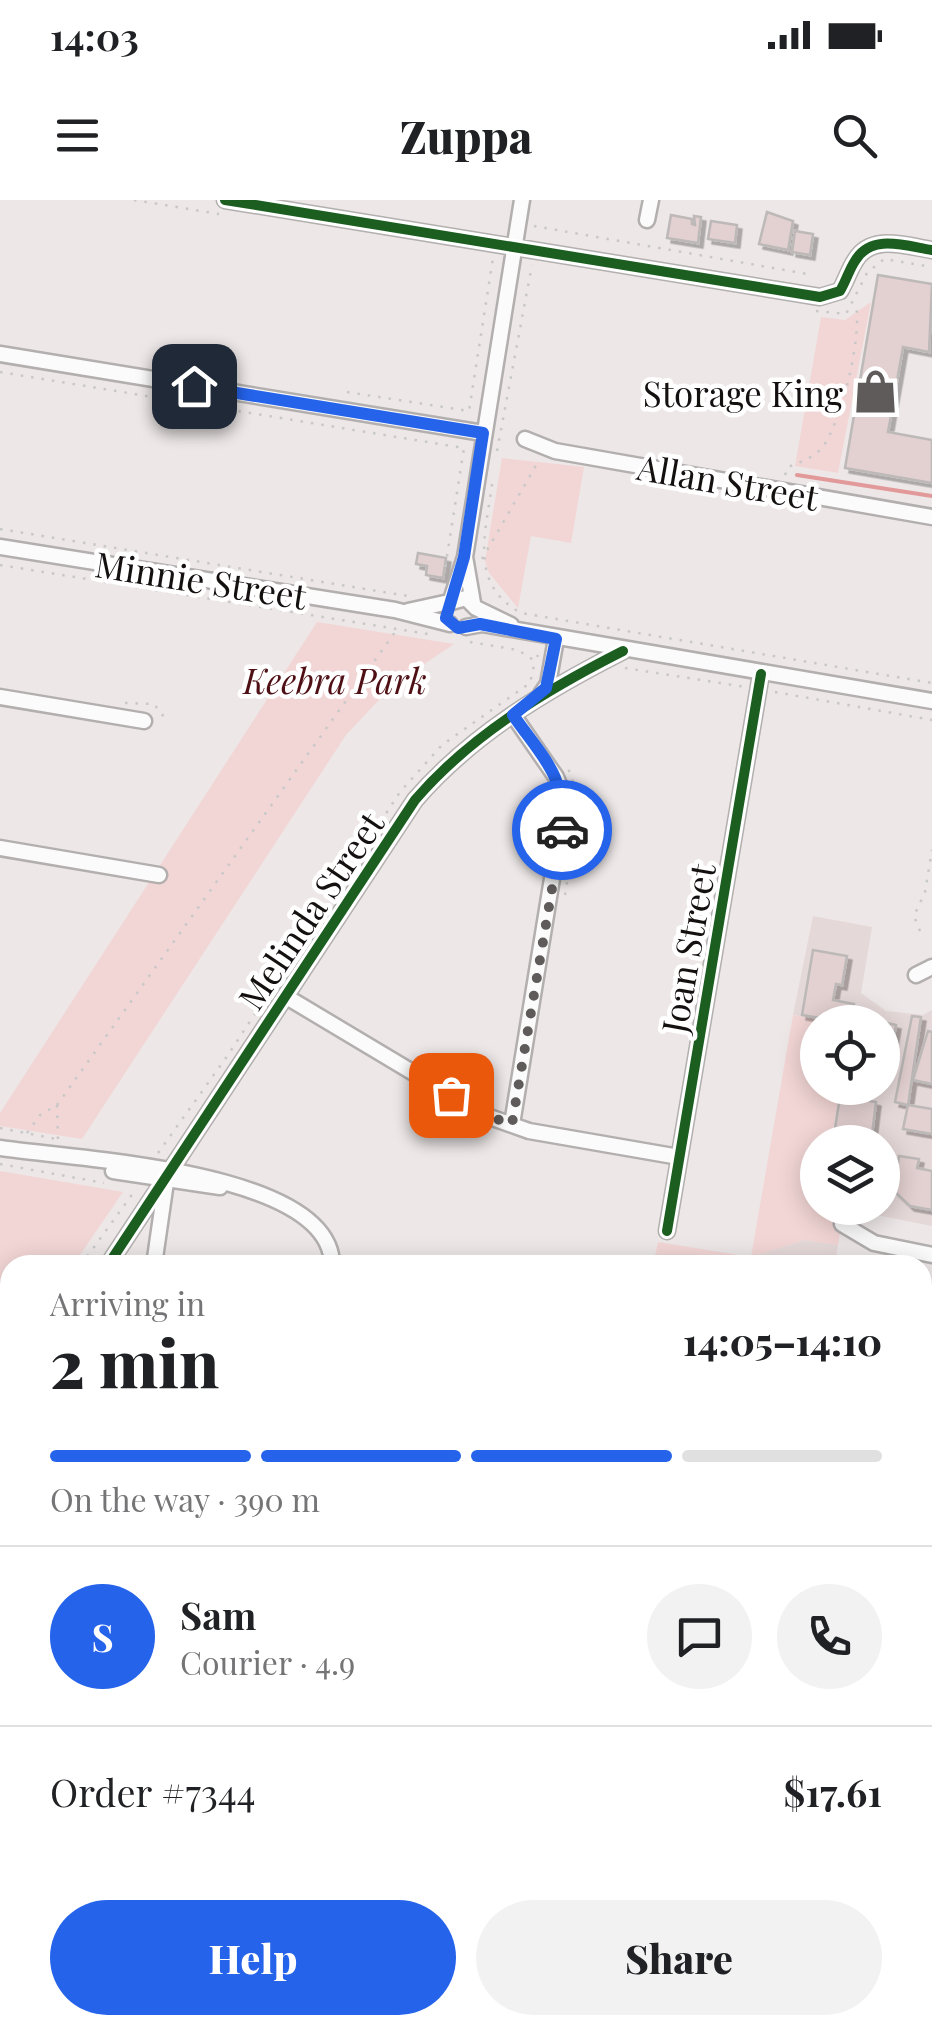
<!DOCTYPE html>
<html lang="en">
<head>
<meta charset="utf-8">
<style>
  body { margin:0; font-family:"Playfair Display",serif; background:#f2f2f2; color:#202124; height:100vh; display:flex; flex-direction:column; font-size:38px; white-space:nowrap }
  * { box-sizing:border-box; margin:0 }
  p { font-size:32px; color:#757577 }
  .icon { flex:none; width:55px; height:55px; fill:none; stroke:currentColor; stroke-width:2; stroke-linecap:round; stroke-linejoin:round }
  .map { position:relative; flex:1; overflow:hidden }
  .drawer { position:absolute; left:0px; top:1055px; width:932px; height:780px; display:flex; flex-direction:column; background:#fff; border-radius:30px 30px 0 0; box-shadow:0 5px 25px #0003 }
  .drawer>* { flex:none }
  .controls { position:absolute; left:800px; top:805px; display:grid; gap:20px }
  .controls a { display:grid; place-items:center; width:100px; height:100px; border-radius:50%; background:#fff; box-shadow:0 5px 25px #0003; font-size:50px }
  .pin { position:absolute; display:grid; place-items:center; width:85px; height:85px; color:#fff; margin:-42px; border-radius:20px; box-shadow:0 5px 15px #0006 }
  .courier { position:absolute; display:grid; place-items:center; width:100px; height:100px; margin:-50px; border:8px solid #2563eb; border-radius:50%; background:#fff; color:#222; box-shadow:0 2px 12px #0007 }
  .head em { font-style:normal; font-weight:800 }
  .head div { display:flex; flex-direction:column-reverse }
  .head { display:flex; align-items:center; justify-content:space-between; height:170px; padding:0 50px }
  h1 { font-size:65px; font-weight:800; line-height:75px }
  .bar { display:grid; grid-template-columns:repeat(4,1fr); gap:15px 10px; align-content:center; height:120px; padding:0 50px }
  .bar i { height:12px; border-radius:8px; background:#e0e0e0 }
  .bar .current { background:#2563eb }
  .bar p { grid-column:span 4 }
  .line { display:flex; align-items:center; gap:25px; padding:0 50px; border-top:2px solid #e0e0e0 }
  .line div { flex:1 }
  .round { display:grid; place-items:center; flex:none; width:105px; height:105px; border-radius:52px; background:#f2f2f2 }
  .cta { display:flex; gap:20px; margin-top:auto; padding:20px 50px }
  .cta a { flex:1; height:115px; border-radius:60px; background:#2563eb; color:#fff; font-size:40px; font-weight:800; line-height:115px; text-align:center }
  .cta a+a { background:#f2f2f2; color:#202124 }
  .status { display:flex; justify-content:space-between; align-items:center; height:70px; padding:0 50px; background:#fff; direction:ltr }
  .status svg { height:28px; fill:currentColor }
  header { display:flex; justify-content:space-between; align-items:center; height:130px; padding:0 50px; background:#fff; font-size:45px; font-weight:800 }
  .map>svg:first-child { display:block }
  .built { fill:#e5d8d8 }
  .green { fill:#f2d6d5 }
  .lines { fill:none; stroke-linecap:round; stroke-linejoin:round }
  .stream { stroke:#e2999a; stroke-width:4 }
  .building { fill:#e3d0d0; stroke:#bdb9b9; stroke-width:2.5; filter:url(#shadow) }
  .minor-casing { stroke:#b3afaf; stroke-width:19 }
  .path { stroke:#c9c8c8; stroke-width:2.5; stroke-dasharray:2.5 8; stroke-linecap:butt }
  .minor { stroke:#fcfbfb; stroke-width:14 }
  .cycleway-casing { stroke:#fff; stroke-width:16 }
  .cycleway { stroke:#1b5e20; stroke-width:10 }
  .done { stroke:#605b5b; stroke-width:10; stroke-dasharray:0 18 }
  .route { stroke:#2563eb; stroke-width:12 }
  .labels { text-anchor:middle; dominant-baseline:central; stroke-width:9; stroke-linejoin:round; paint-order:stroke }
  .poi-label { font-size:35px; fill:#141010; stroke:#fff; text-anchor:end }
  .street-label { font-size:35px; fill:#141010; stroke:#fff }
  .park-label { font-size:35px; font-style:italic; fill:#4e0f15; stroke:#fff }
</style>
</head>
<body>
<div class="status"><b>14:03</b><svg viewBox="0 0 49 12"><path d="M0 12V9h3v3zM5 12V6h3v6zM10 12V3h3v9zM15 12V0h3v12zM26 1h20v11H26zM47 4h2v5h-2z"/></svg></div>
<header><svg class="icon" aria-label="menu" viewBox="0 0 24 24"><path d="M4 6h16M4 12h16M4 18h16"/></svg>Zuppa<svg class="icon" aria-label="search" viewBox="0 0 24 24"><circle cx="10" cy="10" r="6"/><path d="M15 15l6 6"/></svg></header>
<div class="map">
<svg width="932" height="1835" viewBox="0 0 932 1835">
  <defs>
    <filter id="shadow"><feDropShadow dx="4.5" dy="4.5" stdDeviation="0" flood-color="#0004"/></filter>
  </defs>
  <rect width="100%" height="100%" fill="#ede7e7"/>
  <!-- built -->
  <path class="built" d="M813,716L872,727L861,793L886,811L923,815L932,810V1026L842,1008H882V942H831L840,888H882V822H835L793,815Z
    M804,1040L838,1045L835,1065H750L751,1057Z
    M922,1082L932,1083V1648L922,1646Z
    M923,1693L932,1695V1835H519L521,1825H922Z"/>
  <!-- green -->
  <path class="green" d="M871,102L838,273L795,266L821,117L845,120Z
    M502,258L584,267L571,343L531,336L518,408L489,373L485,361Z
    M317,422L454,444L392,486L346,535L82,939L0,926V913Z
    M793,815L835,822H818V888H840L831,942H818V1008L844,1010L838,1045L804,1040L752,1057L750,1065H653L658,1042L751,1057Z
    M0,971L123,992L73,1065H10V1155L0,1170Z
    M577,1825H890L888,1835H575Z"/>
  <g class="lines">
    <!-- stream -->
    <path class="stream" d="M797,275L932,296"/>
  </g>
  <!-- building -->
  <path class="building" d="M767,12L793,21L788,50L759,44Z
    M671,15L692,19V24L695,25L694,16L701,17L698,43L667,38Z
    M711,21L737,25L735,43L708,39Z
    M795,31L813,34L810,55L792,52Z
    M878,75L932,84L929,152L903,147L888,232L932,240V283L845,268Z
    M418,353L446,358L443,378L426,375L427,366L416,364Z
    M813,750L847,756L842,785L836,784L833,800L854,804L853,808L837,821L802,815Z
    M912,816L921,817L908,905L895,902Z
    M877,821L896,825L890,860L882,859V822Z
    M928,831L932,832V884L913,880Z
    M840,896L876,902L871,942H833Z
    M908,905L932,909V934L903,929Z
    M899,956L919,959L917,968L932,971V1010L910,1006L894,991Z
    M922,1094L932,1095V1166L922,1164Z"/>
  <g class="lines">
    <defs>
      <path id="minor" d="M225,0L820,97L840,91C846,81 849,70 855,61C871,33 906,46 932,50
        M647,20L651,0
        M0,154L483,233
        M525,239L555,251L932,317
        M0,347L395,410L450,424
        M465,357L473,403
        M451,400L465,357L522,0
        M448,403L466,398L476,408L511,425
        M408,411L449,402
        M466,427L482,424L932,501
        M541,494L548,484L556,439
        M0,497L144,521
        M0,648L159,675
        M916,775L932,767
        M285,796L484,915L529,931L679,957
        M512,924L565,599L556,577L513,515
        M0,948C70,959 332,969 332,1065
        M113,971L220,987
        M842,1024L874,1043L932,1055
        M667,1031L761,474
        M108,1065L415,600C471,535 546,490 623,451
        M154,1065L166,982
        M0,1202L10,1190
        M922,1510L932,1457
        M0,1669L10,1677
        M922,1670L932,1671
        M0,1810L10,1798
        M185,1825L196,1835
        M432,1825L433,1835
        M213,1835L221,1825"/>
    </defs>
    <!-- minor casing -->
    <use href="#minor" class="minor-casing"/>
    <!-- path -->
    <path class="path" d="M134,0L219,14
      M534,26L813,75
      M816,111L846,114L867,73L884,59L932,67
      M0,172L464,248L444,375
      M347,192L469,211L493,58
      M497,251L532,65
      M785,275L788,267C800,262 813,258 822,248C842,221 862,137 856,105
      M492,284C486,333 468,384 521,413L932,483
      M0,329L408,396
      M482,359L538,262
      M0,365L428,434
      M470,442L518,450L535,461L538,455
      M625,468L746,487
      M775,492L932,520
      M125,503L154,504L164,517
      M565,695L580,601L568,568
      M920,731L914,716L925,692L932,650
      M57,905L58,940
      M0,928L56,939
      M27,933L40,915L57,905L398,428
      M158,953L228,855L400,592L442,545L530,483L535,461
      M0,964L104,983
      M81,1065L131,996V988
      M0,1176L10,1163
      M922,1361L932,1306
      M922,1633L932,1580
      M922,1634L932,1652
      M922,1706L932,1694
      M922,1760L930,1767L928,1781L922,1780
      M235,1835L244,1825
      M915,1835L916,1825"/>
    <!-- minor -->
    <use href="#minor" class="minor"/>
    <defs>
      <path id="cycleway" d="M225,0L820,97L840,91C846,81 849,70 855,61C871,33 906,46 932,50
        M667,1031L761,474
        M108,1065L415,600C471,535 546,490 623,451"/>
    </defs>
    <!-- cycleway casing -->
    <use href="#cycleway" class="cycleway-casing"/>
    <!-- cycleway -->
    <use href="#cycleway" class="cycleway"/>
  </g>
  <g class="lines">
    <!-- done -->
    <path class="done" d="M451,895L484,915L512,924L562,630"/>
    <!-- route -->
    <path class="route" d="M194,186L483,233L464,357L446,418L458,428L480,424L556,439L546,488L513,515C542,557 567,576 562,630"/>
  </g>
  <!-- icons -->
  <defs>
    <symbol id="shop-bare" viewBox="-9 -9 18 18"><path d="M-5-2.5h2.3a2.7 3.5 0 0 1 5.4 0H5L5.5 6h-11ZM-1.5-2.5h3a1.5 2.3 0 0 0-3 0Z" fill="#605b5b" stroke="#fff" stroke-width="2.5" paint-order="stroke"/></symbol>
  </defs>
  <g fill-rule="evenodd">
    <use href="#shop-bare" x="844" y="160" width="63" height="63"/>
  </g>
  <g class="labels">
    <!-- poi labels -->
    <g class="poi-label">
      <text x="843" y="192">Storage King</text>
    </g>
    <!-- street labels -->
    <g class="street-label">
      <text transform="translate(728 281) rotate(10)">Allan Street</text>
      <text transform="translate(201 379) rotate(9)">Minnie Street</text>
      <text transform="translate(310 710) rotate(-56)">Melinda Street</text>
      <text transform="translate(687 748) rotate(-80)">Joan Street</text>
    </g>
    <!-- park labels -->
    <g class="park-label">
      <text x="335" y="479">Keebra Park</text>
    </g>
  </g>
</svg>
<div class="controls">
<a><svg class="icon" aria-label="locate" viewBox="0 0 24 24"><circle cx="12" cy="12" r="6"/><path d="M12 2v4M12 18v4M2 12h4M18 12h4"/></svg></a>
<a><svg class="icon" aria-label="layers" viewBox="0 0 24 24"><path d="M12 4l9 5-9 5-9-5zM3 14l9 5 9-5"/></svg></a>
</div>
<div class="pin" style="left:451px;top:895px;background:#ea580c"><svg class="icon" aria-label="bag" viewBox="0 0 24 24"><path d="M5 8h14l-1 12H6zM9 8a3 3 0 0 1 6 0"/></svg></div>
<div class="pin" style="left:194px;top:186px;background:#1f2937"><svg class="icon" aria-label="home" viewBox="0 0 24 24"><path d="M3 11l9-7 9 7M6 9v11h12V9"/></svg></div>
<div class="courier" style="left:562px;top:630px"><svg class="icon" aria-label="car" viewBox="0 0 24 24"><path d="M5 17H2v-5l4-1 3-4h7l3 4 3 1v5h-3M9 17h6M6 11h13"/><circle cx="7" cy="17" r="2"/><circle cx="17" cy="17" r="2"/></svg></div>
<section class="drawer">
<div class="head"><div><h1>2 min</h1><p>Arriving in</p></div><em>14:05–14:10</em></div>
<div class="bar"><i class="current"></i><i class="current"></i><i class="current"></i><i></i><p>On the way · 390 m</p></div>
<div class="line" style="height:180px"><b class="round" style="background:#2563eb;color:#fff">S</b><div><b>Sam</b><p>Courier · 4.9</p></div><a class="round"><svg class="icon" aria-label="chat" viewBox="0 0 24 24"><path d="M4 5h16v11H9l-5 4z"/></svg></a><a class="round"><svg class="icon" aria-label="phone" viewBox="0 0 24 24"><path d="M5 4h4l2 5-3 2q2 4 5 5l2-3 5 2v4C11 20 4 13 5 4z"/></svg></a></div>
<div class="line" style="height:130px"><div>Order #7344</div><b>$17.61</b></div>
<div class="cta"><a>Help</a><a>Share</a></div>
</section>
</div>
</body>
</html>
